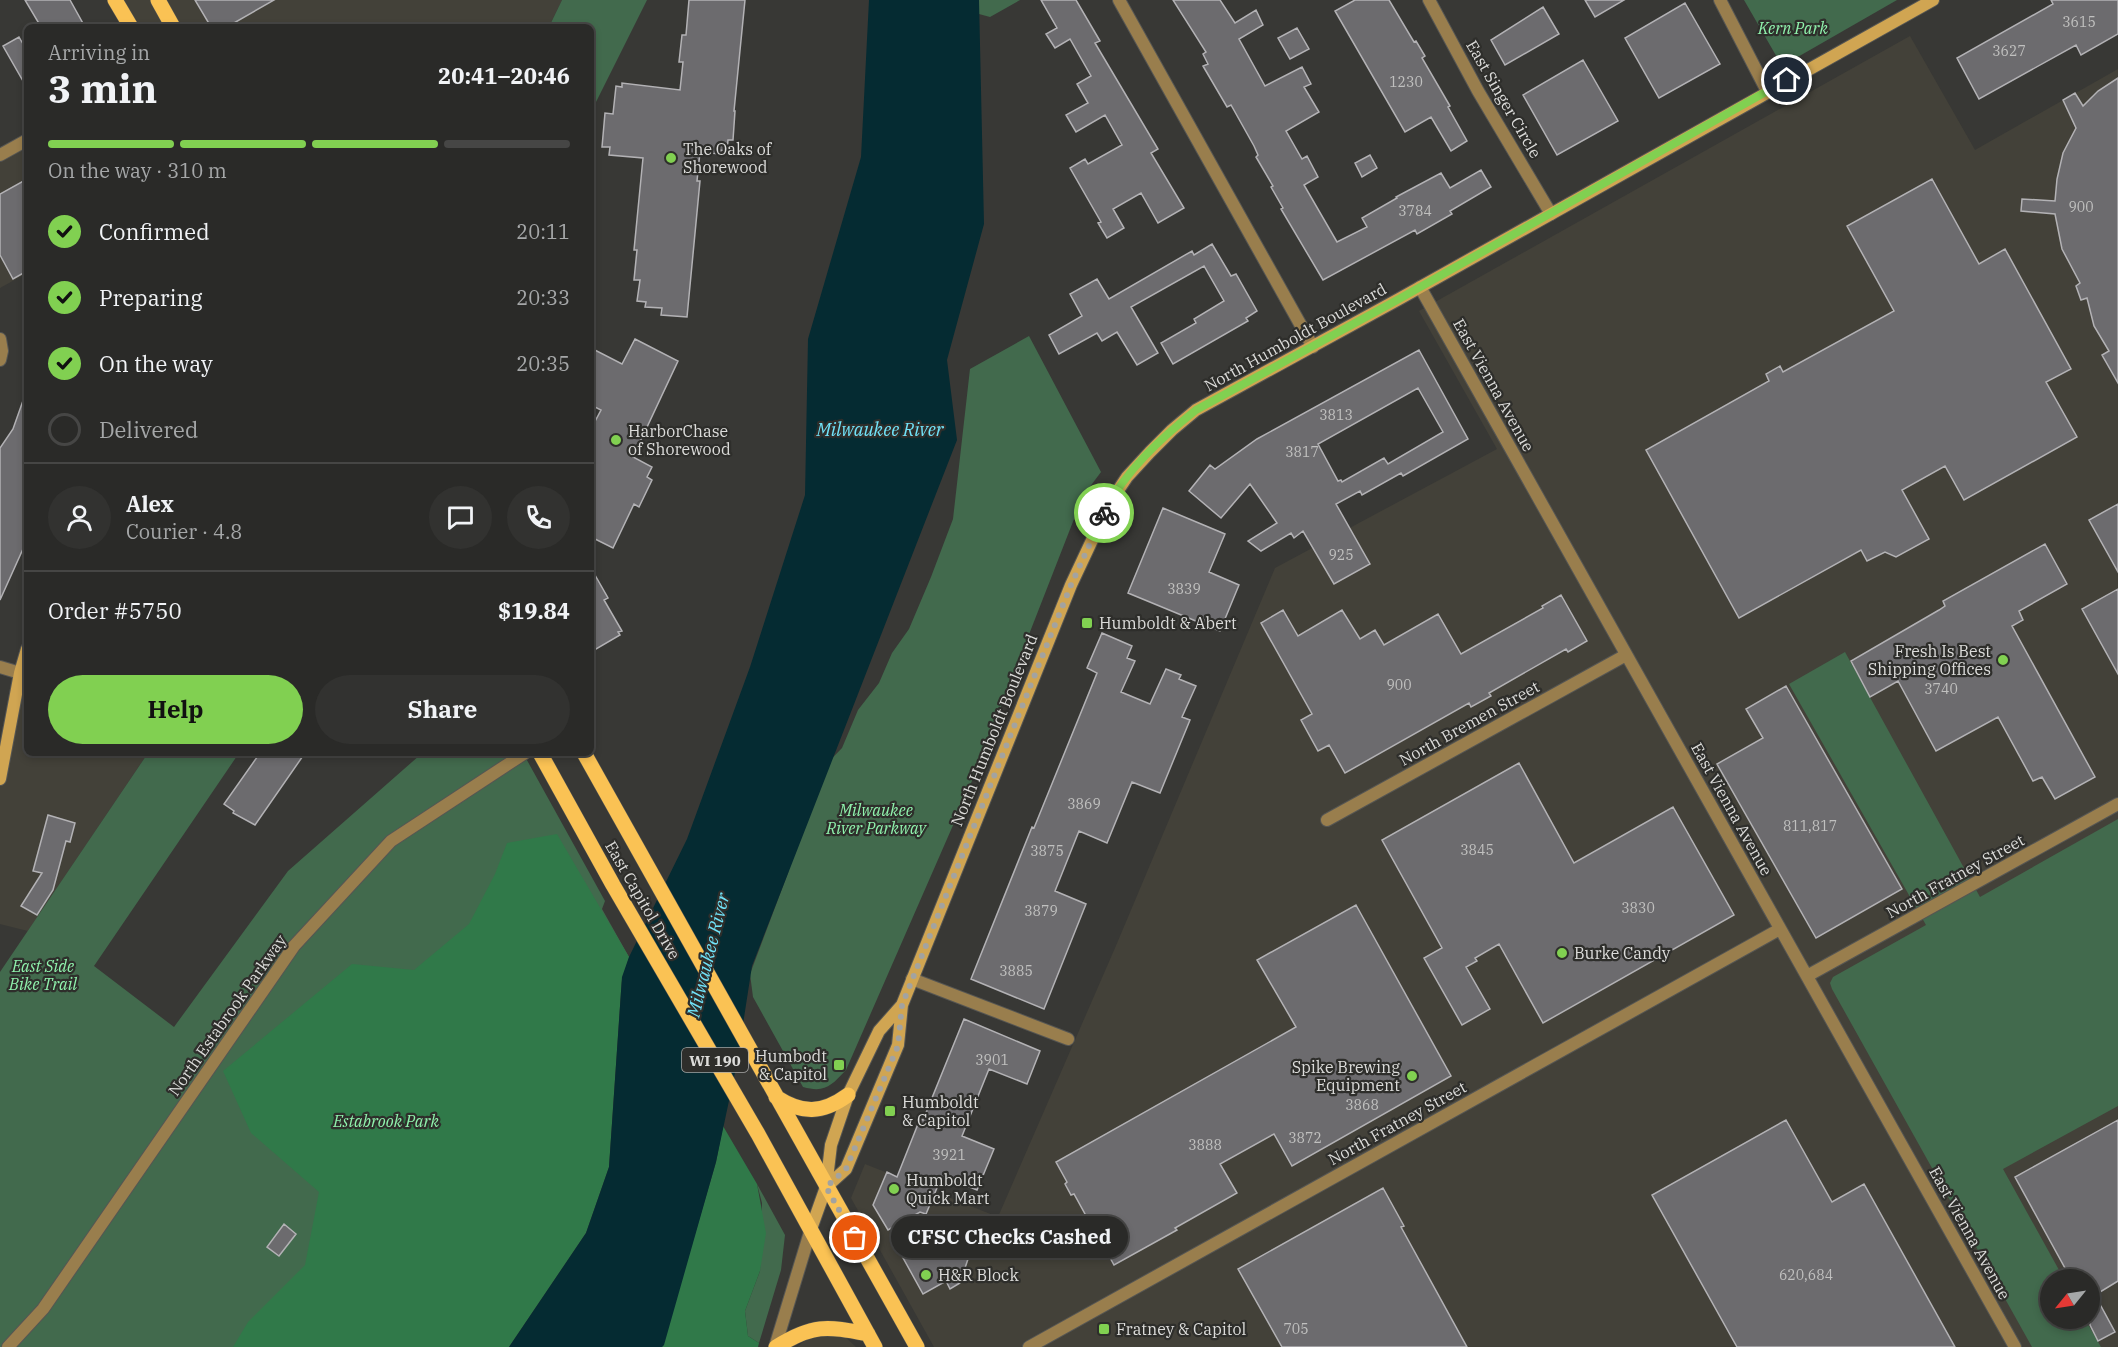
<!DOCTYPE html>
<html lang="en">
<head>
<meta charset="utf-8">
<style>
  body { margin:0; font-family:"IBM Plex Serif",serif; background:#323230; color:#f1f3f6; height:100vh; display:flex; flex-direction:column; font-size:22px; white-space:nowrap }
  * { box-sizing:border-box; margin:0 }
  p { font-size:20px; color:#a5a7a8 }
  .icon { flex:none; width:33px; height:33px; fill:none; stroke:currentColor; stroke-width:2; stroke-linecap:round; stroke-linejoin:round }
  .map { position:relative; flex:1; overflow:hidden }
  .side { position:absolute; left:24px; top:24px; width:570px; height:732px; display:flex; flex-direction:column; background:#2a2a28; border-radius:9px; box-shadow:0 3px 9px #0003,0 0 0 2px #464645 }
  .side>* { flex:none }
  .needle { width:39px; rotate:240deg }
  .buttons { position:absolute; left:2040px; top:1269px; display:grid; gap:12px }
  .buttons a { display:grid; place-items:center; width:60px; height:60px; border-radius:50%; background:#2a2a28; box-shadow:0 3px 9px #0003,0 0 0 2px #464645; font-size:30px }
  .pin { position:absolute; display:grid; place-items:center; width:51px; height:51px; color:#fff; margin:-26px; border:3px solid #fff; border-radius:50%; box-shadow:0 2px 6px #0007 }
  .courier { position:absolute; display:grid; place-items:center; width:60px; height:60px; margin:-30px; border:4px solid #81d051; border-radius:50%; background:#fff; color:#222; box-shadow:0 2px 8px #0007 }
  .bubble { position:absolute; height:42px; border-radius:21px; background:#2a2a28; box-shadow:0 3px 9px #0003,0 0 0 2px #464645; font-size:20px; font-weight:800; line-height:42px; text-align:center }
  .head em { font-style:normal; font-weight:800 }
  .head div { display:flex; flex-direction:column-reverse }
  .head { display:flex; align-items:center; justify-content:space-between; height:102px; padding:0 24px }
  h1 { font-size:39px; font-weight:800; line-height:45px }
  .bar { display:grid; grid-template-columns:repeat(4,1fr); gap:9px 6px; align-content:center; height:72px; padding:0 24px }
  .bar i { height:8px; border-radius:4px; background:#464645 }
  .bar .current { background:#81d051 }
  .bar p { grid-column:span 4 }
  .line { display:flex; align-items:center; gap:15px; padding:0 24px; border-top:2px solid #464645 }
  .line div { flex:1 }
  .round { display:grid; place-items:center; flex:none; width:63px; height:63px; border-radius:32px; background:#323230 }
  ol { padding:0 24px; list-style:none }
  li { display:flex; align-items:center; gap:18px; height:66px }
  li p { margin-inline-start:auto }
  li .icon { padding:6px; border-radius:50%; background:#81d051; color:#111; stroke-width:4 }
  li:last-child { color:#a5a7a8 }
  li i { width:33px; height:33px; border:3px solid #464645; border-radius:50% }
  .cta { display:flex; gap:12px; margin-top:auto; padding:12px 24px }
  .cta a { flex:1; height:69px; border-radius:36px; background:#81d051; color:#111; font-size:24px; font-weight:800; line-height:69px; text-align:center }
  .cta a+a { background:#323230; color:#f1f3f6 }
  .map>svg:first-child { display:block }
  .built { fill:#434139; fill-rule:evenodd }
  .green { fill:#426a4d }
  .forest { fill:#307949 }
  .water { fill:#052b32 }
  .building { fill:#6c6b6e; stroke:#b3b2b5; stroke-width:1.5; fill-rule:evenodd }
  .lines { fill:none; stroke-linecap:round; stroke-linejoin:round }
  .street-casing { stroke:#565653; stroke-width:14 }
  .secondary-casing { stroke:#565653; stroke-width:14 }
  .primary-casing { stroke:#565653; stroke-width:16 }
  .street { stroke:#997e4d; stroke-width:12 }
  .secondary { stroke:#d0a552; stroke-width:12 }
  .primary { stroke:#fac254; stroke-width:15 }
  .done { stroke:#a3a3a0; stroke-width:6; stroke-dasharray:0 10.8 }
  .route { stroke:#81d051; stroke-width:8 }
  .poi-dot { fill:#81d051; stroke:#2e2e2b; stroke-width:2 }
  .labels { text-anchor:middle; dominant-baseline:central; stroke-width:4.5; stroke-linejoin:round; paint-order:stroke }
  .number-label { font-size:14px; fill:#c0c0bf }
  .shield { fill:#2e2e2b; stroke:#a8a8a6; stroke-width:1.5 }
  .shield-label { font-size:15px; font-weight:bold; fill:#dcdcda }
  .park-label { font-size:16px; font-style:italic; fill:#90f3ad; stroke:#2e2e2b }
  .street-label { font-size:16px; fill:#dcdcda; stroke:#2e2e2b }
  .poi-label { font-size:16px; fill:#dcdcda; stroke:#2e2e2b; text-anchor:start }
  .water-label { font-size:18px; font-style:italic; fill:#71e4fa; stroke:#2e2e2b }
</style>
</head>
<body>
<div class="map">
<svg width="2118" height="1347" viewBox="0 0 2118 1347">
  <rect width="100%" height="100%" fill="#383835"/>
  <!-- built -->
  <path class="built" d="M115,0H562L549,27H131Z
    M1910,36L1975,150L2118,69V1347H934L851,1198L865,1164L998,1217L1115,948L1275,568L1497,449L1419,311ZM2050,1280H2090V1318H2050Z
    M27,140V273L0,288V155Z
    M27,649V753H148L28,931L0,924V779Z
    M816,1335L844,1336L856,1347H797L808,1338Z"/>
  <!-- green -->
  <path class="green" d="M562,0H647L591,112V27H549Z
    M979,0H1020L990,17L979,14Z
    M1744,0H1897L1782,66Z
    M1029,336L1101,472L1083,496L968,791L846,1070C831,1086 825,1093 803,1087L753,997L750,974L788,873L815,776L842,748L858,710L879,683L892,653L909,629L931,577L953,519L970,369Z
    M1845,652L1980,897L2118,819V1106L2003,1169L2064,1279L2050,1280V1318L2085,1319L2101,1347H2032L1832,989L1830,983L1833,977L1926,925L1789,684Z
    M148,753H239L94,966L174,1027L288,871L420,755L423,753H523L605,901L602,909L629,957L509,1347H0V972Z
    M757,1184L785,1235L781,1270L759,1343L748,1336L745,1311L760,1271L762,1203Z"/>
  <!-- forest -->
  <path class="forest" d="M557,834L629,957L622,977L609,1167L586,1233L509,1347H233L248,1322L305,1265L319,1192L251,1133L223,1071L352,964L414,970L469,924L495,874L507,843Z
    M723,1126L757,1184L766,1233L760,1271L745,1311L748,1336L759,1343L758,1347H662L716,1162Z"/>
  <!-- water -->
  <path class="water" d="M869,0H979L984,224L947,360L957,440L752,966L737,1063L716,1162L664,1345L662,1347H509L586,1233L609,1167L622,977L629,957L687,839L750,667L805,495L808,339L861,157Z"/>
  <!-- building -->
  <path class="building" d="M25,0H70L85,27H41Z
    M195,0H274L227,27H211Z
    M689,0H745L734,111H735L733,140H728L727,151L721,150L720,154L700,152L697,181H700L687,317L661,315L662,308L645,307L646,302L637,301L640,280H634L637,250H634L643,158L609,155L610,147H602L605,113L613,114L616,86L622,87V83L680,90L683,62H679L682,35H686Z
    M1041,0H1076L1100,41L1095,43L1158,149L1151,153L1184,208L1158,223L1141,193L1113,209L1124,228L1107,238L1098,223L1101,222L1070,168L1085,159L1088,164L1122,145L1105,115L1076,132L1066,115L1088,103L1077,84L1091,76L1070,39L1055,48L1046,34L1057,28Z
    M1173,0H1220L1235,23L1256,10L1263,25L1239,39L1265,86L1302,67L1311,84L1304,87L1319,112L1286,131L1302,159L1307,156L1318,177L1304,185L1337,242L1367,227L1362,218L1397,198L1396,197L1441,173L1450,188L1481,170L1491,187L1450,211L1452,214L1417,234L1415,230L1323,280L1281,209L1283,208L1271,187L1273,186L1256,157L1258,155L1254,146L1231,105L1227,107L1203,66L1208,64L1203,54L1206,52Z
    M1355,0H1389L1414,42L1416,41L1425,56L1422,58L1450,106L1448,107L1467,141L1451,151L1431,117L1405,132L1335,11Z
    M1585,0H1624L1595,17Z
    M2051,0H2118V34L2081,55L2076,45L1979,99L1957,58L2053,4Z
    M1685,3L1720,64L1659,98L1625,38Z
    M1543,7L1559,34L1505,65L1491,40Z
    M1297,28L1309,49L1290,59L1278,38Z
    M19,37L27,51V88L3,46Z
    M1583,60L1618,121L1557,155L1523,95Z
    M2118,78V383L2102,355L2109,351L2094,326L2087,298L2081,300L2076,286L2080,283L2062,249L2055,214L2021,211L2022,199L2055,201L2057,179L2063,153L2076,128L2063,100L2075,93L2083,106L2098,91Z
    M1370,155L1377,168L1362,177L1355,163Z
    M27,179V271L13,279L0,255V194Z
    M1932,179L1979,264L2005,249L2071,369L2046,382L2077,437L1964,500L1945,466L1902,490L1929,539L1896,557L1885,552L1867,561L1861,550L1739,618L1646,450L1769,381L1766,374L1780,366L1783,372L1894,311L1847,226Z
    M1212,244L1231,276L1236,274L1257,311L1246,318L1248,321L1173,364L1161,343L1196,323L1194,319L1224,301L1204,266L1131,307L1158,353L1137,365L1117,332L1102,341L1097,333L1059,354L1049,335L1082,316L1070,294L1097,279L1109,299L1192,251L1194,255Z
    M635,339L678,361L633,457L652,467L647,477L652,480L639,507L634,504L613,548L591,537V429L601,410L591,405V348L622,364Z
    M1419,350L1468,439L1403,476L1401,473L1362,495L1360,491L1336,504L1370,564L1334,584L1303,531L1294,538L1291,533L1261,551L1248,541L1277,523L1250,484L1221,518L1189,491L1210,465L1215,469L1257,439ZM1418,388L1443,432L1388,464L1384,458L1342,482L1341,480L1338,481L1318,444Z
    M25,395H27V540L0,600V448L13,429Z
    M2118,504V572L2089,520Z
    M1163,508L1225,534L1209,572L1239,585L1220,631L1128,593Z
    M2045,544L2067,584L2019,611L2023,620L2012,626L2095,777L2055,799L2042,777L2033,781L1998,717L1936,751L1898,681L1870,697L1851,661L1939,610L1945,606L1943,601Z
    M591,568L608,598L604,600L622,631L618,632L620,635L591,652Z
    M2118,589V674L2082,609Z
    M1561,595L1587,641L1568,652L1566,649L1489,693L1491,696L1471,707L1469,703L1345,773L1329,745L1318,751L1301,720L1312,714L1261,623L1283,610L1298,636L1342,610L1360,639L1375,630L1384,645L1438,614L1461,654L1543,608L1542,606Z
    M1102,633L1132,646L1127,658L1135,661L1121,692L1150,704L1166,669L1181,675L1179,679L1196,686L1182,717L1190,720L1160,793L1132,782L1107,843L1079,831L1055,891L1086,904L1044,1009L971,979L1032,827L1034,828L1097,673L1087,668Z
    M1786,686L1902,889L1816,938L1717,764L1763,738L1746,709Z
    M260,753H305L255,825L233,813L234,811L224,804Z
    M1519,763L1574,863L1673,807L1734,915L1543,1023L1499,944L1475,958L1477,961L1466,967L1490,1009L1462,1025L1424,958L1442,948L1382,840Z
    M48,815L75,823L70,842L66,841L53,890L37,915L21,906L42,873L33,871Z
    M1356,905L1451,1076L1292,1166L1274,1134L1220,1164L1237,1193L1175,1228L1177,1230L1114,1265L1103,1245L1100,1247L1093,1235L1096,1234L1074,1194L1071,1195L1065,1184L1067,1182L1056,1162L1296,1027L1257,960Z
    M964,1019L1040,1051L1027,1084L989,1069L962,1136L994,1149L977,1190L942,1176L926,1214L920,1212L888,1230L873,1205L887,1172L897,1177L920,1119L923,1120Z
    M1786,1120L1832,1202L1864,1184L1955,1347H1737L1652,1195Z
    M2118,1120V1281L2095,1295L2115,1332L2098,1341L2090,1325V1280H2048L2066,1270L2015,1177Z
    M1383,1188L1404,1226L1401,1227L1467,1347H1282L1238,1269Z
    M284,1224L296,1234L279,1256L267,1247Z
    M952,1227L969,1256L960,1283L950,1289L946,1281L923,1294L902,1256Z"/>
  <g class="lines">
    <defs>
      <path id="street" d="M1119,0L1313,347
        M1429,0L1478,91L1551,214
        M1720,0L1767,91
        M0,155L27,140
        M1420,287L2015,1347
        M0,339L2,351L0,360
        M0,667L20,673
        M1327,820L1626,655
        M1807,976L2118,804
        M912,979L1068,1039
        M8,1347L43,1309L294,946L391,841L525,753
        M775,1347L811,1229
        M1029,1347L1780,929"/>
      <path id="secondary" d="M0,779L20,673L27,649
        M826,1187L846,1169L898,1045L902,1005L1071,585L1109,504L1127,477L1150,452L1172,430L1196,410L1399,299L1933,0
        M811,1229L826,1187L831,1145L848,1095L879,1031L902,1005"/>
      <path id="primary" d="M115,0L131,27
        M158,0L173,27
        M540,753L613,885L758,1134L875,1347
        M584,753L917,1347
        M776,1097C802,1114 822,1114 848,1095
        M776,1347C813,1324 826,1326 868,1334"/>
    </defs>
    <!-- street casing -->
    <use href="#street" class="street-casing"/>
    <!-- secondary casing -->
    <use href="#secondary" class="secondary-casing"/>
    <!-- primary casing -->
    <use href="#primary" class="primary-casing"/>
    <!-- street -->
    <use href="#street" class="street"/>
    <!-- secondary -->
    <use href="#secondary" class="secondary"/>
    <!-- primary -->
    <use href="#primary" class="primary"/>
  </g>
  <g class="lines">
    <!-- done -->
    <path class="done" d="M855,1238L826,1187L846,1169L898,1046L902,1005L1071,585L1104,513"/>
    <!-- route -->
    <path class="route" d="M1104,513C1124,472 1161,438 1196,410L1399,299L1787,80"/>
  </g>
  <!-- markers -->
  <g class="poi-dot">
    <circle cx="671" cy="158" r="6"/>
    <circle cx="616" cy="440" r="6"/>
    <rect x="1081" y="617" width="12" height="12" rx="3"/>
    <circle cx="2003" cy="660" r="6"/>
    <circle cx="1562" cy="953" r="6"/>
    <rect x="833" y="1059" width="12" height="12" rx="3"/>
    <circle cx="1412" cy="1076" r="6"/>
    <rect x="884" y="1105" width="12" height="12" rx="3"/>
    <circle cx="894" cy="1189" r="6"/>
    <circle cx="926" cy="1275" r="6"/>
    <rect x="1098" y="1323" width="12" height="12" rx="3"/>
  </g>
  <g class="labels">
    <!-- number labels -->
    <g class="number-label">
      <text x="2079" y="22">3615</text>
      <text x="2009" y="51">3627</text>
      <text x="1406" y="82">1230</text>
      <text x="2081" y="207">900</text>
      <text x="1415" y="211">3784</text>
      <text x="1336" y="415">3813</text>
      <text x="1302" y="452">3817</text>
      <text x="1341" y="555">925</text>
      <text x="1184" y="589">3839</text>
      <text x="1399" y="685">900</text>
      <text x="1941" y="689">3740</text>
      <text x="1084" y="804">3869</text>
      <text x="1810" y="826">811,817</text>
      <text x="1477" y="850">3845</text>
      <text x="1047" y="851">3875</text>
      <text x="1638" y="908">3830</text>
      <text x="1041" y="911">3879</text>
      <text x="1016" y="971">3885</text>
      <text x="992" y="1060">3901</text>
      <text x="1362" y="1105">3868</text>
      <text x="1305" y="1138">3872</text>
      <text x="1205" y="1145">3888</text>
      <text x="949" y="1155">3921</text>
      <text x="1806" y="1275">620,684</text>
      <text x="1296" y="1329">705</text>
    </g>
    <!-- shield labels -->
    <rect class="shield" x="682" y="1048" width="66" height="24" rx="4.5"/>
    <g class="shield-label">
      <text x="715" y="1060">WI 190</text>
    </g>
    <!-- park labels -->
    <g class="park-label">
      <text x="1793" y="28">Kern Park</text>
      <text x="876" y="810">Milwaukee<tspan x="876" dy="18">River Parkway</tspan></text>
      <text x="43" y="966">East Side<tspan x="43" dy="18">Bike Trail</tspan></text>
      <text x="386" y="1121">Estabrook Park</text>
    </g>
    <!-- street labels -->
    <g class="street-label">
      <text transform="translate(1504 99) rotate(60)">East Singer Circle</text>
      <text transform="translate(1295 337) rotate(-29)">North Humboldt Boulevard</text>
      <text transform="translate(1494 385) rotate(61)">East Vienna Avenue</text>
      <text transform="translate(1469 723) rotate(-29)">North Bremen Street</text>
      <text transform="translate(994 730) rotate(-68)">North Humboldt Boulevard</text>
      <text transform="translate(1732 809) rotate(61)">East Vienna Avenue</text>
      <text transform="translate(1955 876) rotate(-29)">North Fratney Street</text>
      <text transform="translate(643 900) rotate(60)">East Capitol Drive</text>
      <text transform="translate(227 1015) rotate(-55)">North Estabrook Parkway</text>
      <text transform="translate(1397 1123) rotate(-29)">North Fratney Street</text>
      <text transform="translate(1970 1233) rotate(61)">East Vienna Avenue</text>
    </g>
    <!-- poi labels -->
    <g class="poi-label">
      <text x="683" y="149">The Oaks of<tspan x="683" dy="18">Shorewood</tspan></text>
      <text x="628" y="431">HarborChase<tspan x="628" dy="18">of Shorewood</tspan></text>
      <text x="1099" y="623">Humboldt &amp; Abert</text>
      <text x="1991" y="651" text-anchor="end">Fresh Is Best<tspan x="1991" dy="18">Shipping Offices</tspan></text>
      <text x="1574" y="953">Burke Candy</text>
      <text x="827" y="1056" text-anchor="end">Humbodt<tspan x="827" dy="18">&amp; Capitol</tspan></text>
      <text x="1400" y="1067" text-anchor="end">Spike Brewing<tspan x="1400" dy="18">Equipment</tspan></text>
      <text x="902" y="1102">Humboldt<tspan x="902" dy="18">&amp; Capitol</tspan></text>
      <text x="906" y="1180">Humboldt<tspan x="906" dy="18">Quick Mart</tspan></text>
      <text x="938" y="1275">H&amp;R Block</text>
      <text x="1116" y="1329">Fratney &amp; Capitol</text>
    </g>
    <!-- water labels -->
    <g class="water-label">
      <text x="880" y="429">Milwaukee River</text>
      <text transform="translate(708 955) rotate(-76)">Milwaukee River</text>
    </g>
  </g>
</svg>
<div class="buttons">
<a><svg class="needle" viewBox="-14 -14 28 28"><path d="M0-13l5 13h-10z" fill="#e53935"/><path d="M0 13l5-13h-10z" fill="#a5a7a8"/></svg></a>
</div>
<div class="pin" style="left:855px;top:1238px;background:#ea580c"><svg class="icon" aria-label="bag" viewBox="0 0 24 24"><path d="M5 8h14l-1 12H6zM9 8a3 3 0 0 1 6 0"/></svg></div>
<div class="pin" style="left:1787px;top:80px;background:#1f2937"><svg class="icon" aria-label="home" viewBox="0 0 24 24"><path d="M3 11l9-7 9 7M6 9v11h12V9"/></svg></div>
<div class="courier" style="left:1104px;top:513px"><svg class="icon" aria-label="bike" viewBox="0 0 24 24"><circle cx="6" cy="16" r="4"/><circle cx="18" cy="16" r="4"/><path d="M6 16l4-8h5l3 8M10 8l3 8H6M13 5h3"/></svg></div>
<div class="bubble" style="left:891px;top:1216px;width:237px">CFSC Checks Cashed</div>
<section class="side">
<div class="head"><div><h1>3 min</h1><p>Arriving in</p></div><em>20:41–20:46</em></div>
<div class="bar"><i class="current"></i><i class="current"></i><i class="current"></i><i></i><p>On the way · 310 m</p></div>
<ol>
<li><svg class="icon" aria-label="check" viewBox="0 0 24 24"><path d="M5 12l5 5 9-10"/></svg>Confirmed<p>20:11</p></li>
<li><svg class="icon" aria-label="check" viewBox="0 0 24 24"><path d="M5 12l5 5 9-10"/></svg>Preparing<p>20:33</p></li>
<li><svg class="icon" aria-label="check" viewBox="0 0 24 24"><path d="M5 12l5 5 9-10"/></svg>On the way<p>20:35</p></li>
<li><i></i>Delivered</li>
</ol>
<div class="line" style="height:108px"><a class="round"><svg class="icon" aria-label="person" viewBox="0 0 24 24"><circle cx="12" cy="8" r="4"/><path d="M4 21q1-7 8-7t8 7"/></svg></a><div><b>Alex</b><p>Courier · 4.8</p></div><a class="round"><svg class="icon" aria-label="chat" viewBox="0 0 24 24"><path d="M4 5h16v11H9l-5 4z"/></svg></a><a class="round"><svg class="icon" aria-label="phone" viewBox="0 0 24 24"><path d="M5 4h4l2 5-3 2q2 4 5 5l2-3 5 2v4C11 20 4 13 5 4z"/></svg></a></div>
<div class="line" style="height:78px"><div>Order #5750</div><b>$19.84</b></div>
<div class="cta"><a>Help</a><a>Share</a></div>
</section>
</div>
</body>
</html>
